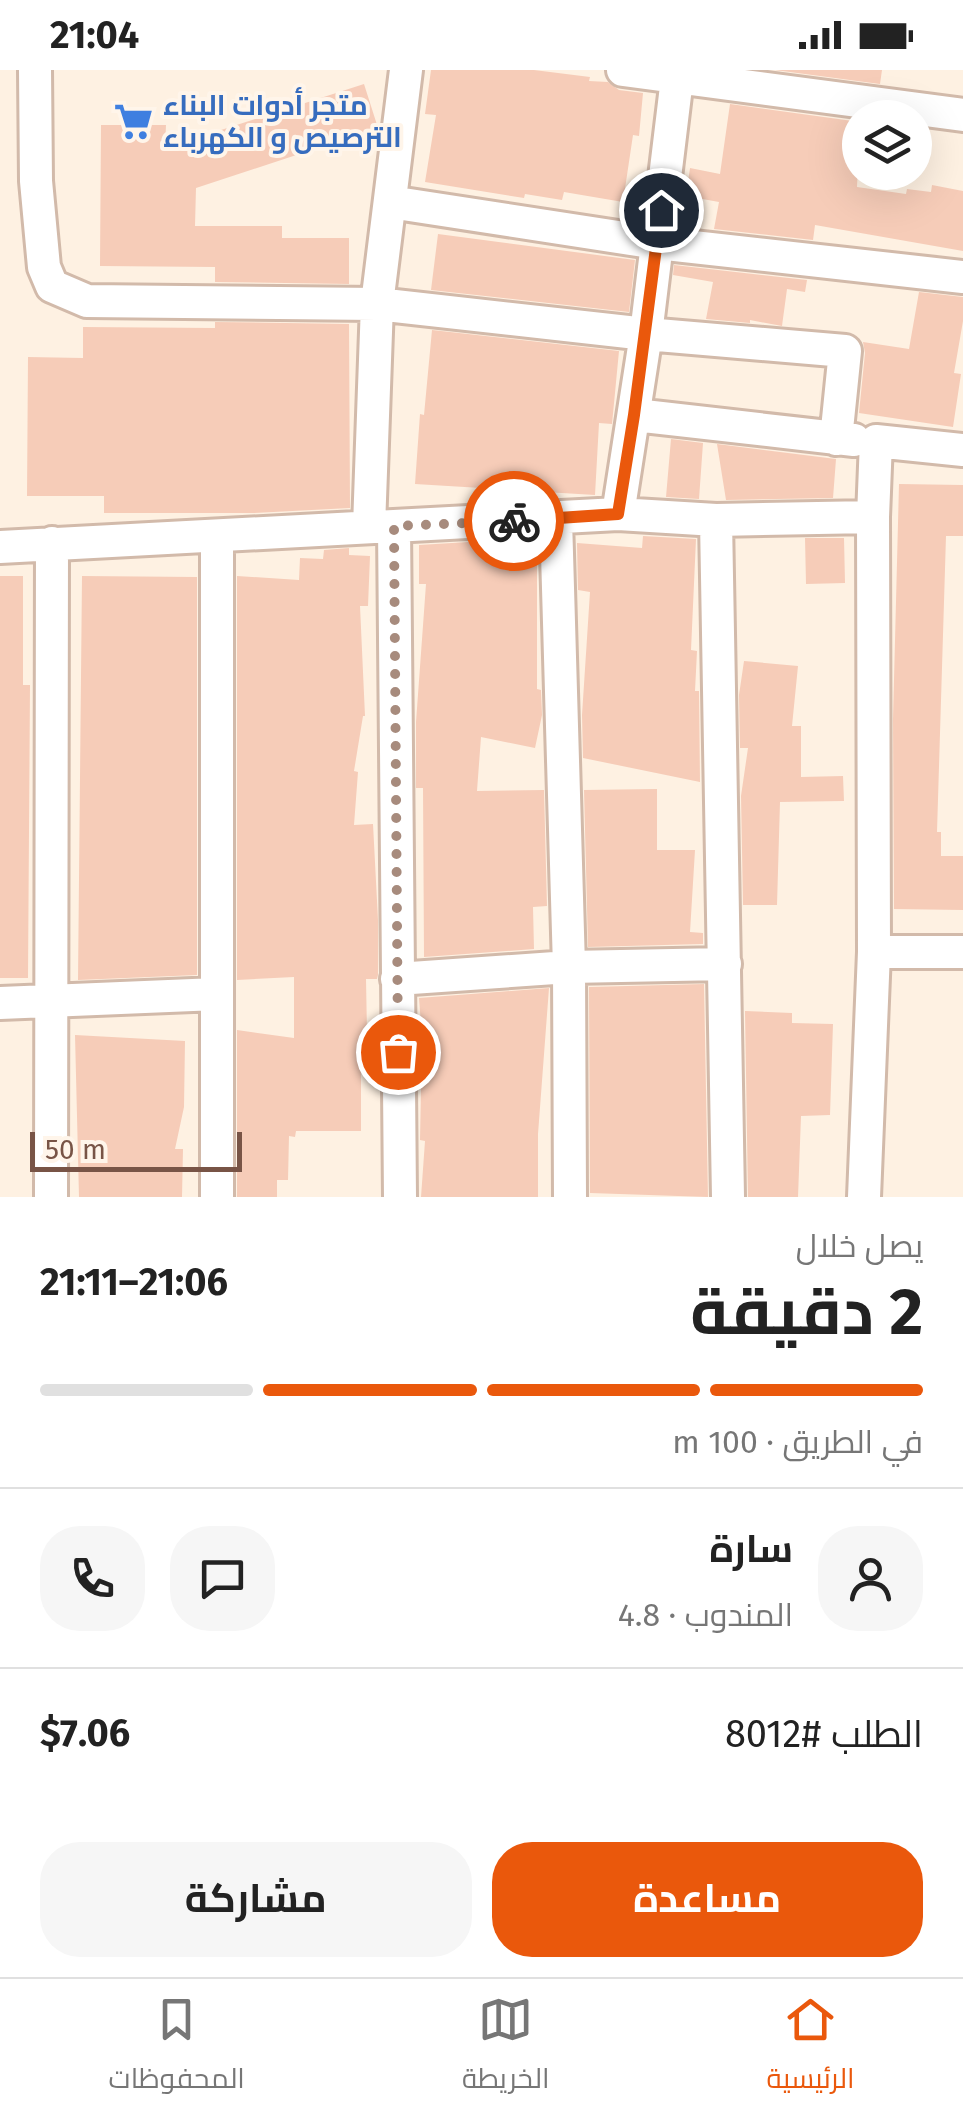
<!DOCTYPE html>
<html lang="ar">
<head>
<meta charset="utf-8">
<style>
  body { margin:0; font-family:"Fira Sans",Cairo,sans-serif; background:#f6f6f6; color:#222; direction:rtl; height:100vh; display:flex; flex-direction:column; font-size:38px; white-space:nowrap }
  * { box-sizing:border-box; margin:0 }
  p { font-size:32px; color:#767676 }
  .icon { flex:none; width:55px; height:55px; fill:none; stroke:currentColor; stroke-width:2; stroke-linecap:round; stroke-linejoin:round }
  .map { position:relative; height:1127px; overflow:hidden; direction:ltr }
  .panel { display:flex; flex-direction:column; background:#fff; flex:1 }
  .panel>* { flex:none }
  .controls { position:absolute; left:842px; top:30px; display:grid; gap:20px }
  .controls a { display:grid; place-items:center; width:90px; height:90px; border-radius:50%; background:#fff; box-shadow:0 10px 40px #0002; font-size:50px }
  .scale { position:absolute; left:30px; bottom:25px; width:212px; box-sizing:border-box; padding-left:10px; border:5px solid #785446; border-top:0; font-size:28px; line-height:35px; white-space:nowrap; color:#785446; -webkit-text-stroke:8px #fff5ea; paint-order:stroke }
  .pin { position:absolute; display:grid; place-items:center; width:85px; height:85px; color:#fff; margin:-42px; border:5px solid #fff; border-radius:50%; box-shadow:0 2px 10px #0007 }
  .courier { position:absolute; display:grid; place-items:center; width:100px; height:100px; margin:-50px; border:8px solid #ea580c; border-radius:50%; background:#fff; color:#222; box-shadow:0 2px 12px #0007 }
  .head em { font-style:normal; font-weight:700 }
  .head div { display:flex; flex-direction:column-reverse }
  .head { display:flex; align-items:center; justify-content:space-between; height:170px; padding:0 40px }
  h1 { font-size:65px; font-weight:700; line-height:75px }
  .bar { display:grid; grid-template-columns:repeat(4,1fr); gap:15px 10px; align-content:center; height:120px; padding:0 40px }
  .bar i { height:12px; border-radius:8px; background:#e0e0e0 }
  .bar .active { background:#ea580c }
  .bar p { grid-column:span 4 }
  .line { display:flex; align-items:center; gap:25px; padding:0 40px; border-top:2px solid #e0e0e0 }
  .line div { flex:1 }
  .round { display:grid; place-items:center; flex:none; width:105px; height:105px; border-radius:40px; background:#f6f6f6 }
  .action { display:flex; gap:20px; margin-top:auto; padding:20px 40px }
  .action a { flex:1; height:115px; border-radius:40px; background:#ea580c; color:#fff; font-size:40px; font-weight:700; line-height:115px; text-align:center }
  .action a+a { background:#f6f6f6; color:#222 }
  .status { display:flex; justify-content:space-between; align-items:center; height:70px; padding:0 50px; background:#fff; direction:ltr }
  .status svg { height:28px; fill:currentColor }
  .tabs { display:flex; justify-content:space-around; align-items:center; height:140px; border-top:2px solid #e0e0e0; background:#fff; font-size:28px; color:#767676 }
  .tabs a { display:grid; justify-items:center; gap:5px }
  .tabs .active { color:#ea580c }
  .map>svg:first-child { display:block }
  .building { fill:#f6ccb8 }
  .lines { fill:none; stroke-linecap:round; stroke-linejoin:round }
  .minor-casing { stroke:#d2baaa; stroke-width:38 }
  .minor { stroke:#fff; stroke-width:32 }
  .done { stroke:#a78b7d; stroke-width:10; stroke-dasharray:0 18 }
  .route { stroke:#ea580c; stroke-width:12 }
  .labels { text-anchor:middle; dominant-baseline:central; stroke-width:8; stroke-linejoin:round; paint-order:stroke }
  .shop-label { font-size:28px; font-weight:bold; fill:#366cbe; stroke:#fff5ea; text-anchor:start }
</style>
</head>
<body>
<div class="status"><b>21:04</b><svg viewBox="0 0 49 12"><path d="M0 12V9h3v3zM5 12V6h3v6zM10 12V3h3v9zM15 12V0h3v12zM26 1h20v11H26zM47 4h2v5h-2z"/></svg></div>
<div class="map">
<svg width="963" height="1127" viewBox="0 0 963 1127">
  <rect width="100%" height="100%" fill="#fef1e2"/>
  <!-- building -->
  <path class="building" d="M431,0H534L590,7L589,11L608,12L619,20L643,23L639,66L633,65L623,132L564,122L562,130L525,124L524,128L425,112L436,45L425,44Z
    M775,0H882L880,14Z
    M364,14L378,58L196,118L195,156H282V168H349V214L215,212V197L100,196L101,55H166L165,78Z
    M730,34L860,52L857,117L906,124L907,119L931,122L932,115L963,121V181L815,155L813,170L714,159L719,132L686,126L690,98L720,104Z
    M438,164L635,190L629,242L431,220Z
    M674,195L807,210L805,222L787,219L782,256L750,250V253L706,249L713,212L673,205Z
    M919,222L963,227V251L954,303L961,304L953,357L859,343L865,283L863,272L909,279Z
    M215,252L349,254L350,438L254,443H104V426H27L28,287L83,288V257L215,258Z
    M432,260L619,281L612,354L599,353L595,425L415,414L420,344L424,345Z
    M671,369L703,373L699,429L666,427Z
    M717,374L836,389L833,428L726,430Z
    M899,414L963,415V466H946L937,762H941V786H963V840L894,839L893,649Z
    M643,466L696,469L691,580L697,581L695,621H699L700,712L583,688L582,645L590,522L578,520L577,473L642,478Z
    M537,468V619L541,620L542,645L535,678L481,667L477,721L544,720L547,836L533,837L534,879L424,887L423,718H416V652L426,514H419V475Z
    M805,468H844L845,513L806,514Z
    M349,478V485L370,486L368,536H360L365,646H363L354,701L358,702L354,755L373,754L378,850V905L377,909H366L367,963H361V1061H296L295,1067L289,1066L288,1110H277V1127H237V960L294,968V907L237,910V506L299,510L300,488L323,489L324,480Z
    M0,506H23V615H30L28,908H0Z
    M82,506L197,507V905L78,910Z
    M744,591L798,596L792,656H801V707L843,706L844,731L780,732L777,835H743L741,726L748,678H740L739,625Z
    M657,719V780H695L690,862L703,863V874L588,877L584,720Z
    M704,914L708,1127L590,1123L589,917Z
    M549,918L538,1064V1127H421L425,1071L420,1070L422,967L419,928Z
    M745,941L792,943V953L833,954L830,1045L801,1046L798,1127H748Z
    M75,965L185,971L184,1037L175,1079H183L182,1127H79Z"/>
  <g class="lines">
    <defs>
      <path id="minor" d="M35,0L36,111L44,197L52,216L87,231L377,234L646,264L845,281L836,369
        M623,0L963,45
        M390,132L657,173L963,207
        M635,345L854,370
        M618,444L646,264L678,0
        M556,449L569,897L570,1127
        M716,450L728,1127
        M394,456L400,1127
        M369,457L377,234L406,0
        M217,467V1127
        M0,477L618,444L716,450L873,447
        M874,882H963
        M397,909L569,897L725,894
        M0,933L217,924
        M51,1127L52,473
        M864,1127L874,882L873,447L876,371L963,380"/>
    </defs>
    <!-- minor casing -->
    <use href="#minor" class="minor-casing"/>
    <!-- minor -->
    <use href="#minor" class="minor"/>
  </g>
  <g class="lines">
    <!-- done -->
    <path class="done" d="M398,982L394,456L514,451"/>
    <!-- route -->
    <path class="route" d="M514,451L618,444L634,345L661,140"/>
  </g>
  <!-- icons -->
  <defs>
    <symbol id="supermarket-bare" viewBox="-9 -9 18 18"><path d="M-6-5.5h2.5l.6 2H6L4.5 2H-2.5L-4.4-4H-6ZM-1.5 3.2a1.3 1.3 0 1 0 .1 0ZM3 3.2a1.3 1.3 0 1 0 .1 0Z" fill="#3f7fe0" stroke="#fff5ea" stroke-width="2.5" paint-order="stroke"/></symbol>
  </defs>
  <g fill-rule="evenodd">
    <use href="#supermarket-bare" x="106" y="24" width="55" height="55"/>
  </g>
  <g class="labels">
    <!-- shop labels -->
    <g class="shop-label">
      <text x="163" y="35">متجر أدوات البناء<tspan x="163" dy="32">الترصيص و الكهرباء</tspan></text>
    </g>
  </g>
</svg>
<div class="controls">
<a><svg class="icon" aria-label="layers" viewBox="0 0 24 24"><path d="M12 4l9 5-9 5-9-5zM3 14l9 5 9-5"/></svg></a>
</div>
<div class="scale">50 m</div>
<div class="pin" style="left:398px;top:982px;background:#ea580c"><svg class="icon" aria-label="bag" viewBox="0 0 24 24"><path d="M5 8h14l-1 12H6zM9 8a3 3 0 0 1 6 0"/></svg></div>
<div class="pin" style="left:661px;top:140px;background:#1f2937"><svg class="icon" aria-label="home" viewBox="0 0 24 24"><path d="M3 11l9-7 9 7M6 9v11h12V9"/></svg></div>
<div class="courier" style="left:514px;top:451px"><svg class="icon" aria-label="bike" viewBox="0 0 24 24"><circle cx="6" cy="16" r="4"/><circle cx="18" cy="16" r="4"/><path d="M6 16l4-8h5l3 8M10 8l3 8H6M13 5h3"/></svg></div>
</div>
<section class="panel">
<div class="head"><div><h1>2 دقيقة</h1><p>يصل خلال</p></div><em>21:06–21:11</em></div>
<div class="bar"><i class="active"></i><i class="active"></i><i class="active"></i><i></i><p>في الطريق · 100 m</p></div>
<div class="line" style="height:180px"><a class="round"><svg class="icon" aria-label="person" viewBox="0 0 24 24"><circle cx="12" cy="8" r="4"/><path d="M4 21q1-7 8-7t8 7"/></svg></a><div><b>سارة</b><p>المندوب · 4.8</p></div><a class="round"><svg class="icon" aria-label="chat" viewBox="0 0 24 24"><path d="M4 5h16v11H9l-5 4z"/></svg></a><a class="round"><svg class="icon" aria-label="phone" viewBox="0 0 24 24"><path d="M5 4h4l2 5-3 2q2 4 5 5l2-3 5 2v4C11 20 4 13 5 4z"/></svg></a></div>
<div class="line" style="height:130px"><div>الطلب #8012</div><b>$7.06</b></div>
<div class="action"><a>مساعدة</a><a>مشاركة</a></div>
</section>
<nav class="tabs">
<a class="active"><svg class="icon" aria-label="home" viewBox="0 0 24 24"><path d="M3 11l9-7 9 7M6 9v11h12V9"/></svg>الرئيسية</a>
<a><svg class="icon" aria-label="map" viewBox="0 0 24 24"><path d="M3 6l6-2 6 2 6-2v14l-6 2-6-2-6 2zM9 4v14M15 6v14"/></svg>الخريطة</a>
<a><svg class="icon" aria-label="saved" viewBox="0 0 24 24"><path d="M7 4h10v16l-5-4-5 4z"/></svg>المحفوظات</a>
</nav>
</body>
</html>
